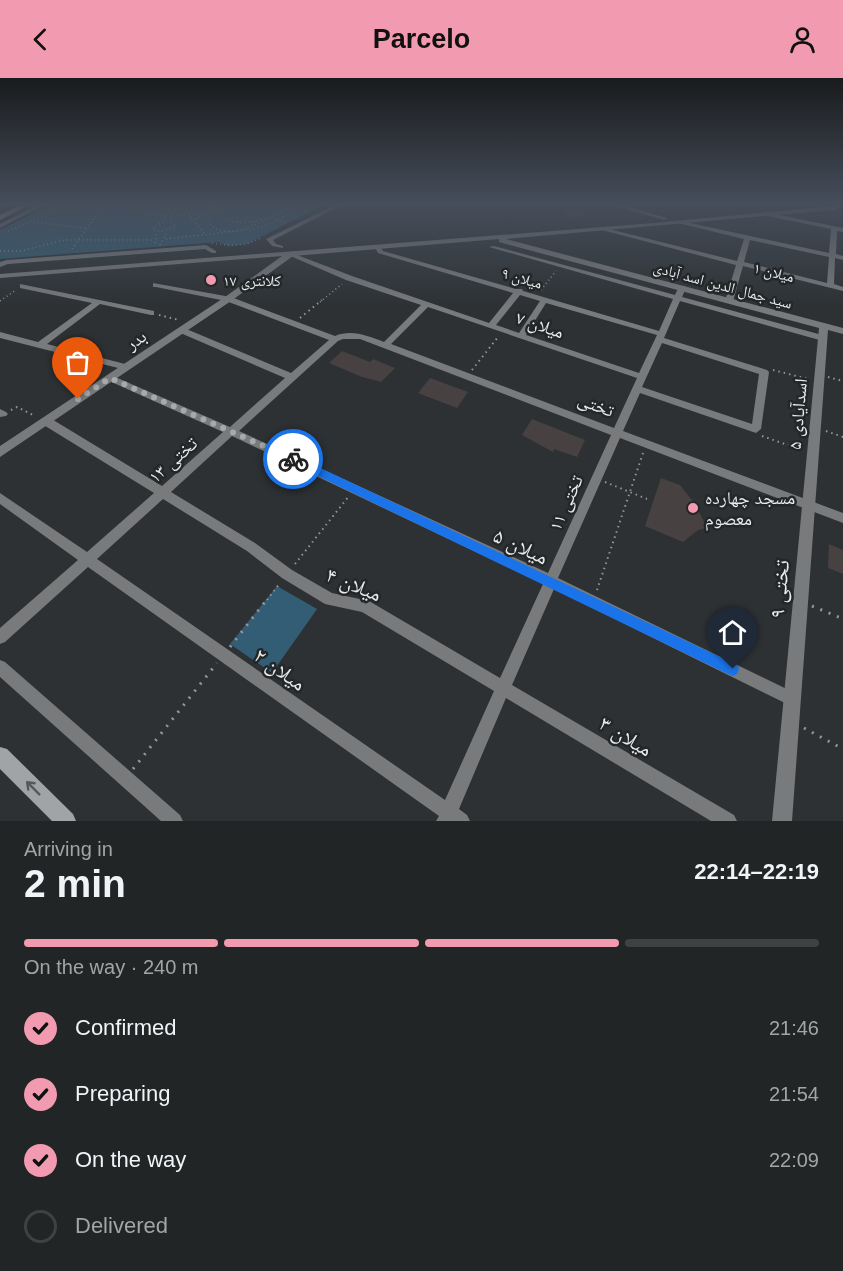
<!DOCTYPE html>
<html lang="en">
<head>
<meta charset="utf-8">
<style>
  body { margin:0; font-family:Helvetica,"Noto Naskh Arabic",sans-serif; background:#2e3132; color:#f1f3f6; height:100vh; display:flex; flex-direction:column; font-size:22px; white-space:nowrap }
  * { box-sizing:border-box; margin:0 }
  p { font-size:20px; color:#a2a5a7 }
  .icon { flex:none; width:33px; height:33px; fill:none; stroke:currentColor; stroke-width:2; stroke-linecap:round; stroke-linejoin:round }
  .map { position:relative; height:743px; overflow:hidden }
  .sheet { display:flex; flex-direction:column; background:#222526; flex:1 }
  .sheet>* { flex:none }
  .pin { position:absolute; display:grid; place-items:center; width:51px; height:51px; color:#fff; margin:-62px -26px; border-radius:50% 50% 50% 0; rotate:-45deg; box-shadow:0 0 6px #0007 }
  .pin .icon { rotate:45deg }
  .courier { position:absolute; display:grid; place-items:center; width:60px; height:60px; margin:-30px; border:4px solid #1a73e8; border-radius:50%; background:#fff; color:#222; box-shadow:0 2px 8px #0007 }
  .overview em { font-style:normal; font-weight:600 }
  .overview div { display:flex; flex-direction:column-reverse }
  .overview { display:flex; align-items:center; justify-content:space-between; height:102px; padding:0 24px }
  h1 { font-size:39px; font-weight:600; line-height:45px }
  .bar { display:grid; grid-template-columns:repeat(4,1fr); gap:9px 6px; align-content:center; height:72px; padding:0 24px }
  .bar i { height:8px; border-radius:4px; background:#3f4243 }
  .bar .active { background:#f29aaf }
  .bar p { grid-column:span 4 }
  ol { padding:0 24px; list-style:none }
  li { display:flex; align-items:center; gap:18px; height:66px }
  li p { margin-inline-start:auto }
  li .icon { padding:6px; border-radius:50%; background:#f29aaf; color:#111; stroke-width:4 }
  li:last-child { color:#a2a5a7 }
  li i { width:33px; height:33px; border:3px solid #3f4243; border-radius:50% }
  header { display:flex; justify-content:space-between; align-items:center; height:78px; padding:0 24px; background:#f29aaf; color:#111; font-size:27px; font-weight:600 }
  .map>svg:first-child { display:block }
  .green { fill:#325d74 }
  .building { fill:#474142 }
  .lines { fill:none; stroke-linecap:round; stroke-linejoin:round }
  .path-far2 { stroke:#949799; stroke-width:1.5; stroke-dasharray:1 3; stroke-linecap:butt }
  .path-far1 { stroke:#949799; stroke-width:2; stroke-dasharray:1.5 4; stroke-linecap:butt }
  .path { stroke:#949799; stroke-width:3; stroke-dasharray:2 7; stroke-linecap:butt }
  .service { stroke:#787a7c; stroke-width:3 }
  .minor { fill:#787a7c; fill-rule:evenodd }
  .tertiary { fill:#787a7c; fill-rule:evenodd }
  .secondary { fill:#a1a4a6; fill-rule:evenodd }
  .oneway { stroke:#55595b }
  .route { fill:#1a73e8 }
  .done { stroke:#a7a9ab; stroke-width:6; stroke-dasharray:0 10.8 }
  .poi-dot { fill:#f29aaf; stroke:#232729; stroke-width:2 }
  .labels { text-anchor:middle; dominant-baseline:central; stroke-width:5; stroke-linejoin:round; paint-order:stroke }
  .far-street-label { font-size:15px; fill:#e8eaec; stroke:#232729 }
  .far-poi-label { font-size:15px; fill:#e8eaec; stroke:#232729; text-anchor:start }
  .street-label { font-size:18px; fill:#e8eaec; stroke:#232729 }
  .poi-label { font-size:18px; fill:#e8eaec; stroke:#232729; text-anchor:start }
  .near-street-label { font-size:21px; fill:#e8eaec; stroke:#232729 }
</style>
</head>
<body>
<header><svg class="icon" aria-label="back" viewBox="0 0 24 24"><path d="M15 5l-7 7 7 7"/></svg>Parcelo<svg class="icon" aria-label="person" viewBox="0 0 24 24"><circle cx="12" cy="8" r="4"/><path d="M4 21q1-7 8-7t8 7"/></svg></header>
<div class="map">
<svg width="843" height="743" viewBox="0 0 843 743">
  <rect width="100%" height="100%" fill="#2d3133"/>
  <!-- green -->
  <path class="green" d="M53,125H327L247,166L228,168L219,164L0,181V152Z
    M277,508L317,531L272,595L230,566Z"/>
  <!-- building -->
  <path class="building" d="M566,131L584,133V137L567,140Z
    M342,273L370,284L373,281L395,290L381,304L362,299L329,285Z
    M430,300L468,314L457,330L418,315Z
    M532,341L585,362L577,379L554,371L553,374L522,357Z
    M661,400L680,407L695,426L707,450L698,452L683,464L645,448Z
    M829,466L843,472V496L828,490Z"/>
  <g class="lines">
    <!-- path-far2 -->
    <path class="path-far2" d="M136,125L135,129L147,137L166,138
      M154,125L160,130L170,131L163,144L153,149V152L164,153L176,148L170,144L176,130L192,125
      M196,125L214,128
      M207,125L217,126
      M229,125L213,135L208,144C226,169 276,137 294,125
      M191,126L212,130
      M222,130L221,137C234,149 252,144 268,140
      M172,138L188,136L204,155
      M189,138L204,134L219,125
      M273,140L288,145
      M191,142L211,135
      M33,144L87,150
      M8,153L75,125
      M166,161L255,151L272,145L308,125
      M155,165L157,154
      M212,165C230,168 244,169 261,160
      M160,167L167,153
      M72,171L105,125
      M0,173H21L65,162H152
      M541,212L556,193
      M0,223L16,212
      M320,224L342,206"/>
    <!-- path-far1 -->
    <path class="path-far1" d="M159,237L179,242
      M300,240L322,222
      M472,292L498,259
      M773,292L808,301
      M828,299L843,303
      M11,332L17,329L35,338
      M826,353L843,359
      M762,358L802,372
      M605,404L647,421
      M295,486L349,418
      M597,512L643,375
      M267,522L280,505"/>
    <!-- path -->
    <path class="path" d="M812,528L843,541
      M230,569L268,520
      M804,650L843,671
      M133,691L217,585"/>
    <!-- service -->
    <path class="service" d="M0,128L6,125"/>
    <!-- minor -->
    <path class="minor" d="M41,125H48L0,150V146Z
      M339,125H346L273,162L276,166L283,168V170L272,168L266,161Z
      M606,125H615L667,140L664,142Z
      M765,134L843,150V154L837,153L836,176L843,178V182L835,180L834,206L843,209V213L743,188L733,223L732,225H726L725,223L736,187L598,151L601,149L737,183L744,161L678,145L681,143L829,175L831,151L763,137L762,136ZM750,162L829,179L827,205L744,184Z
      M206,167L216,173V175H212L205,171L8,186L0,189V184L7,182Z
      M375,167H379L383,173L516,211H522L523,213L659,253L673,221L489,169L494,168L675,217L679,208H685L686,210L682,219L826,258L827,260L823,263L680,223L664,260L767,292L769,294L761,351L756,355L640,315L623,353L843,435V445L620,360L558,500L797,616L800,621L797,626L792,629L787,626L554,511L512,607L734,737L737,743H711L506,620L459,731L467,737L470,743H436L439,738L88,489L5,564L0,566V550L78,482L0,426V415L87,474L154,415L42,346L41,343L42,340H50L162,408L223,354L107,302L105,300L107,298H113L230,349L285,300L178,254V250H184L291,295L329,262L226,223L156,209H153V205L231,219L335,258C352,251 368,258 384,264L421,227L346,202L288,177V175H292L352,198L489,245L513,215L378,175L374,168ZM520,217L540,223L519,255L496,247ZM546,225L657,257L639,295L526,257ZM428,229L637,300L614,350L391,266ZM343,261H360L611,357L548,495L239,353L338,263ZM662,265L759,296L752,346L642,309ZM232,358L543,506L500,600L369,523L332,515L292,492L255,465L171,414ZM163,421L247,473L282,500L325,526L362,534L494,613L445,722L97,481Z
      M20,206L154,233V237H151L100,226L47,266L129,287V291L126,292L0,260V254L38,264L92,225L20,210Z
      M0,331L6,334L8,336L6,338L0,339Z
      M0,582L5,584L180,737L183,743H161L0,599Z"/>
    <!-- tertiary -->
    <path class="tertiary" d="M838,125H843V128L833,132L506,161L843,250V256L828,252L792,743H772L819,250L499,164V161L293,178L231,223L0,379V368L225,219L282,178L0,200V196L654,145L832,128Z"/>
    <!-- secondary -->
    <path class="secondary" d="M25,125H33L0,142V137Z
      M832,125H843V128L833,126Z
      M0,669L7,671L73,736L76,743H52L0,691Z"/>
  </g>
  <!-- one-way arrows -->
  <defs><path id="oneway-shaft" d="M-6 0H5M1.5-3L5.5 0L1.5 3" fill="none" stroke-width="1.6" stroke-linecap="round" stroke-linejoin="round" transform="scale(1.5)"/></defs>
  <use class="oneway" href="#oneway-shaft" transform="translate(33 710) rotate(-135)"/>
  <!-- sky -->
  <linearGradient id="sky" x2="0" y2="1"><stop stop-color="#191b1c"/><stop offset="0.55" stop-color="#464e5b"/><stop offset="1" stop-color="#464e5b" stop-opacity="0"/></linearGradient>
  <rect width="843" height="229" fill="url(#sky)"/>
  <!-- route -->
  <path class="route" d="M293,377L737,587L739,591L737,596L733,598L728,596L289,384V379Z"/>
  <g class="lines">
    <!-- done -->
    <path class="done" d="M78,321L110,300L293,381"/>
  </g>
  <!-- markers -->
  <g class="poi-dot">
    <circle cx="211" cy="202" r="6"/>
    <circle cx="693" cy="430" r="6"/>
  </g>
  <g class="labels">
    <!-- far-street labels -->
    <g class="far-street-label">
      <text transform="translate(774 194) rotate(14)">میلان ۱</text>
      <text transform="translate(522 200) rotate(16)">میلان ۹</text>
      <text transform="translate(723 207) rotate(15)">سید جمال الدین اسد آبادی</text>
    </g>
    <!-- far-poi labels -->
    <g class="far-poi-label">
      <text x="223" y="202">کلانتری ۱۷</text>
    </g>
    <!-- street labels -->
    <g class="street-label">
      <text transform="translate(540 247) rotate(19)">میلان ۷</text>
      <text transform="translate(136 262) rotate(-34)">بدر</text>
      <text transform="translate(596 327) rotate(21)">تختی</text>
      <text transform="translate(798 336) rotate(-85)">اسدآیادی ۵</text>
      <text transform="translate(173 382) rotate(-42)">تختی ۱۳</text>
      <text transform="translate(566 425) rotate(-66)">تختی ۱۱</text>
    </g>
    <!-- poi labels -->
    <g class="poi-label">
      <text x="705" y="420">مسجد چهارده<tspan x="705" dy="21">معصوم</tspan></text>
    </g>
    <!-- near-street labels -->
    <g class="near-street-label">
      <text transform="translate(521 468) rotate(25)">میلان ۵</text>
      <text transform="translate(354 506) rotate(22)">میلان ۴</text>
      <text transform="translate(779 511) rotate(-85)">تختی ۹</text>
      <text transform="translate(280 591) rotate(35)">میلان ۲</text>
      <text transform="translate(626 658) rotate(31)">میلان ۳</text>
    </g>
  </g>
</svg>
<div class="pin" style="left:78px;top:321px;background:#ea580c"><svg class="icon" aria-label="bag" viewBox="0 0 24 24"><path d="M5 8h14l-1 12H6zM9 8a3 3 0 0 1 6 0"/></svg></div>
<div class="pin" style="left:733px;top:591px;background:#1f2937"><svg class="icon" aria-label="home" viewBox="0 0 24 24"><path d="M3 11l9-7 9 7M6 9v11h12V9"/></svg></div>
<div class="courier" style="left:293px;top:381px"><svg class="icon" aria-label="bike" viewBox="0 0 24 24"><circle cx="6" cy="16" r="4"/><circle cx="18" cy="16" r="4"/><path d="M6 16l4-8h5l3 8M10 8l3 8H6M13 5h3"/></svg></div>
</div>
<section class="sheet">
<div class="overview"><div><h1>2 min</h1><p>Arriving in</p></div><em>22:14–22:19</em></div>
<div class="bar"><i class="active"></i><i class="active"></i><i class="active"></i><i></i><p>On the way · 240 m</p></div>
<ol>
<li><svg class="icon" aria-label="check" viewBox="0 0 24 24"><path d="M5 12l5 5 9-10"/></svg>Confirmed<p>21:46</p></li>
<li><svg class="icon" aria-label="check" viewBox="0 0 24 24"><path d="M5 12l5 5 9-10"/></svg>Preparing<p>21:54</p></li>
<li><svg class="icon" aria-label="check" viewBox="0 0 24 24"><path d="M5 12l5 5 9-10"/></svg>On the way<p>22:09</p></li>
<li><i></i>Delivered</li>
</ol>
</section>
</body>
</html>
